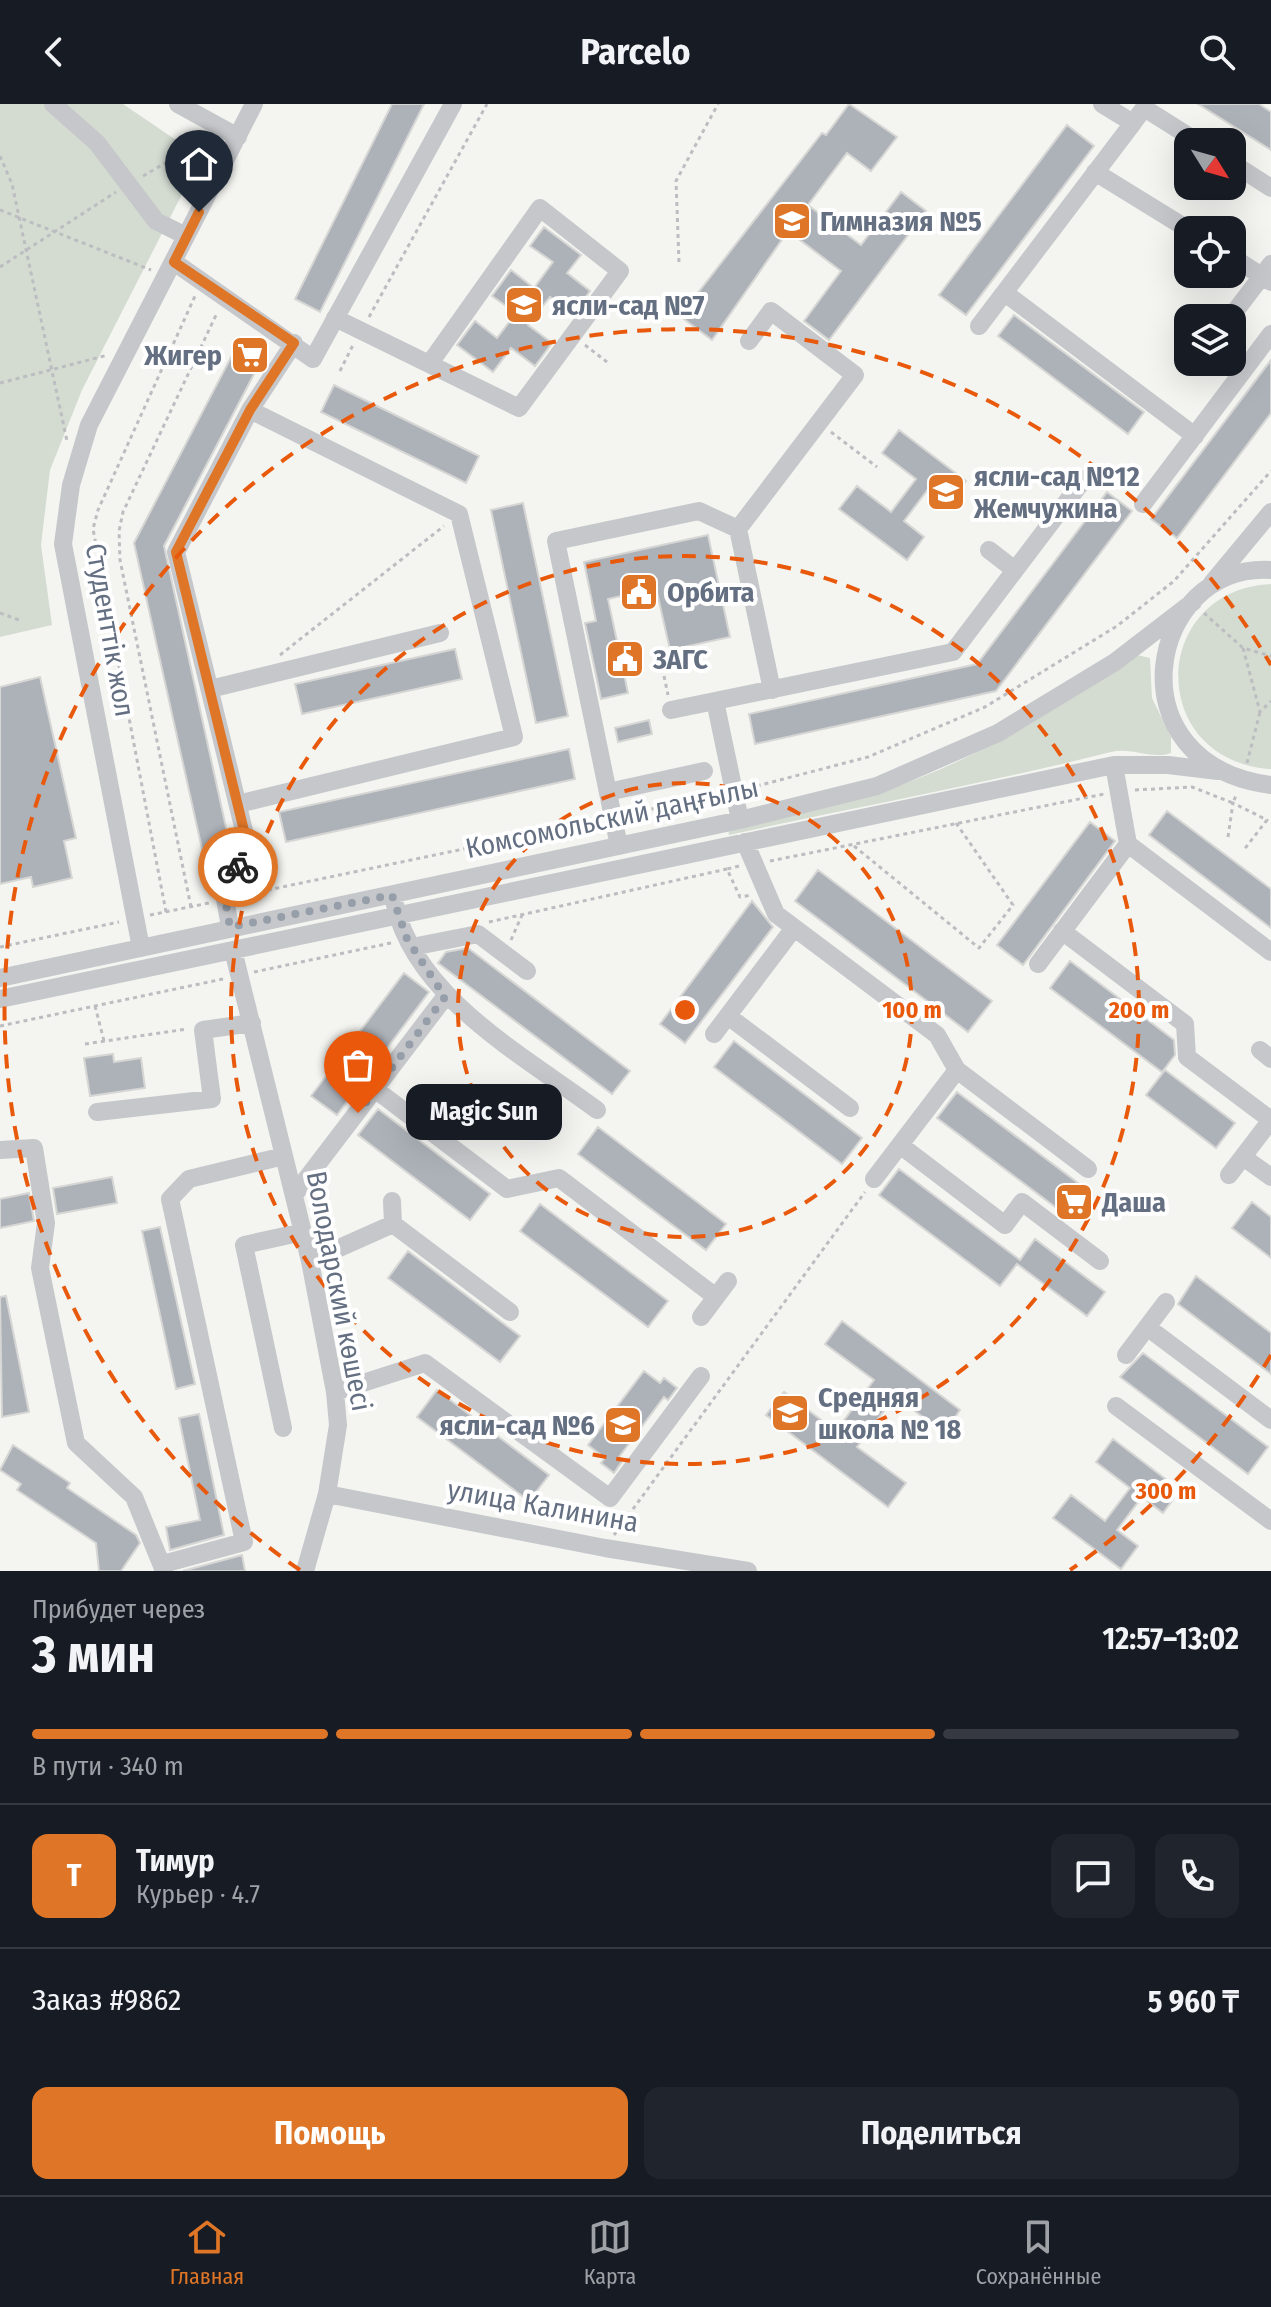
<!DOCTYPE html>
<html lang="ru">
<head>
<meta charset="utf-8">
<style>
  body { margin:0; font-family:"Fira Sans Condensed",sans-serif; background:#20242c; color:#f1f3f6; height:100vh; display:flex; flex-direction:column; font-size:30px; white-space:nowrap }
  * { box-sizing:border-box; margin:0 }
  p { font-size:26px; color:#9ea1a6 }
  .icon { flex:none; width:44px; height:44px; fill:none; stroke:currentColor; stroke-width:2; stroke-linecap:round; stroke-linejoin:round }
  .map { position:relative; height:1467px; overflow:hidden }
  .panel { display:flex; flex-direction:column; background:#171b24; flex:1 }
  .panel>* { flex:none }
  .needle { width:52px; rotate:127deg }
  .buttons { position:absolute; left:1174px; top:24px; display:grid; gap:16px }
  .buttons a { display:grid; place-items:center; width:72px; height:72px; border-radius:16px; background:#171b24; box-shadow:0 8px 32px #0002; font-size:40px }
  .pin { position:absolute; display:grid; place-items:center; width:68px; height:68px; color:#fff; margin:-82px -34px; border-radius:50% 50% 50% 0; rotate:-45deg; box-shadow:0 0 8px #0007 }
  .pin .icon { rotate:45deg }
  .courier { position:absolute; display:grid; place-items:center; width:80px; height:80px; margin:-40px; border:6px solid #df7627; border-radius:50%; background:#fff; color:#222; box-shadow:0 2px 10px #0007 }
  .bubble { position:absolute; height:56px; border-radius:16px; background:#171b24; box-shadow:0 8px 32px #0002; font-size:26px; font-weight:700; line-height:56px; text-align:center }
  .summary em { font-style:normal; font-weight:700 }
  .summary div { display:flex; flex-direction:column-reverse }
  .summary { display:flex; align-items:center; justify-content:space-between; height:136px; padding:0 32px }
  h1 { font-size:52px; font-weight:700; line-height:60px }
  .bar { display:grid; grid-template-columns:repeat(4,1fr); gap:12px 8px; align-content:center; height:96px; padding:0 32px }
  .bar i { height:10px; border-radius:6px; background:#363941 }
  .bar .current { background:#df7627 }
  .bar p { grid-column:span 4 }
  .line { display:flex; align-items:center; gap:20px; padding:0 32px; border-top:2px solid #363941 }
  .line div { flex:1 }
  .round { display:grid; place-items:center; flex:none; width:84px; height:84px; border-radius:16px; background:#20242c }
  .button { display:flex; gap:16px; margin-top:auto; padding:16px 32px }
  .button a { flex:1; height:92px; border-radius:16px; background:#df7627; color:#fff; font-size:32px; font-weight:700; line-height:92px; text-align:center }
  .button a+a { background:#20242c; color:#f1f3f6 }
  header { display:flex; justify-content:space-between; align-items:center; height:104px; padding:0 32px; background:#171b24; font-size:36px; font-weight:700 }
  .dock { display:flex; justify-content:space-around; align-items:center; height:112px; border-top:2px solid #363941; background:#171b24; font-size:22px; color:#9ea1a6 }
  .dock a { display:grid; justify-items:center; gap:4px }
  .dock .current { color:#df7627 }
  .map>svg:first-child { display:block }
  .green { fill:#d4dcd2 }
  .building { fill:#adb2b9; stroke:#d6d6d4; stroke-width:2 }
  .lines { fill:none; stroke-linecap:round; stroke-linejoin:round }
  .path { stroke:#bcbdc0; stroke-width:3; stroke-dasharray:4 4; stroke-linecap:butt }
  .minor { stroke:#c5c7cb; stroke-width:18 }
  .done { stroke:#969ea9; stroke-width:8; stroke-dasharray:0 14.4 }
  .route { stroke:#df7627; stroke-width:10 }
  .ring { fill:none; stroke:#e8590c; stroke-width:4; stroke-dasharray:14 10 }
  .labels { text-anchor:middle; dominant-baseline:central; stroke-width:8; stroke-linejoin:round; paint-order:stroke }
  .poi-label { font-size:28px; font-weight:bold; fill:#646f82; stroke:#fff; text-anchor:start }
  .street-label { font-size:28px; fill:#646f82; stroke:#fff }
  .centre { fill:#e8590c; stroke:#fff; stroke-width:4 }
  .ring-label { font-size:24px; text-anchor:middle; font-weight:bold; fill:#e8590c; stroke:#fff; stroke-width:8; stroke-linejoin:round; paint-order:stroke }
</style>
</head>
<body>
<header><svg class="icon" aria-label="back" viewBox="0 0 24 24"><path d="M15 5l-7 7 7 7"/></svg>Parcelo<svg class="icon" aria-label="search" viewBox="0 0 24 24"><circle cx="10" cy="10" r="6"/><path d="M15 15l6 6"/></svg></header>
<div class="map">
<svg width="1271" height="1467" viewBox="0 0 1271 1467">
  <rect width="100%" height="100%" fill="#f4f5f1"/>
  <!-- green -->
  <path class="green" d="M0,0H123L201,53L82,286L50,366L41,441L52,521L0,533Z
    M1271,480V665H1268C1145,653 1151,486 1271,480Z
    M1137,551L1150,554L1152,594L1171,633V649C1152,656 1132,643 1111,648C985,680 856,703 729,731L728,725C779,713 833,704 883,687C976,657 1057,605 1137,551Z"/>
  <!-- building -->
  <path class="building" d="M392,0H424L320,208L295,195Z
    M849,0L897,33L871,67L847,49L808,101L861,141L901,88L926,107L829,236L804,217L841,167L788,127L712,236L680,212L822,29L826,31Z
    M1198,0H1259L1271,8V46Z
    M1067,21L1094,42L966,211L939,191Z
    M544,123L581,151L567,169L590,187L573,210L550,193L528,221L552,239L535,262L511,244L493,268L457,241L475,217L497,234L516,209L492,192L511,166L534,184L553,158L530,142Z
    M1014,211L1144,308L1128,330L998,232Z
    M239,238L264,251L164,442L231,746L204,754L134,439Z
    M1271,256V309L1177,434L1151,415Z
    M334,281L479,352L466,379L321,308Z
    M899,326L966,377L949,400L929,384L904,417L924,433L907,456L839,405L857,382L891,408L916,375L882,349Z
    M1107,388L1132,407L996,587L755,640L749,610L977,560Z
    M523,399L568,612L536,619L491,406Z
    M708,431L730,533L670,546L656,484L608,495L628,589L601,595L585,519L596,517L584,458Z
    M455,545L462,575L302,610L295,580Z
    M40,573L76,734L64,737L72,774L33,783L31,773L0,780V583Z
    M649,616L652,630L618,638L615,624Z
    M569,645L575,675L286,738L279,708Z
    M1167,707L1271,785V824L1149,731Z
    M1090,718L1115,737L1023,861L997,841Z
    M818,766L992,897L968,928L795,797Z
    M752,797L773,823L685,939L660,920Z
    M468,844L630,967L612,990L438,859L446,848Z
    M1070,857L1174,936L1175,951L1162,968L1050,884Z
    M404,869L429,888L337,1011L311,992Z
    M734,937L862,1034L842,1060L714,963Z
    M113,950L114,958L141,954L145,984L90,992L84,954Z
    M1165,966L1235,1019L1216,1044L1146,991Z
    M957,988L1078,1079L1058,1105L937,1014Z
    M378,1005L490,1090L470,1116L358,1031Z
    M598,1023L726,1120L706,1146L578,1050Z
    M899,1065L1020,1156L1035,1135L1105,1188L1087,1212L1017,1160L1000,1182L879,1091Z
    M112,1073L117,1099L57,1110L53,1084Z
    M29,1089L34,1117L0,1124V1095Z
    M1252,1098L1271,1113V1154L1232,1124Z
    M540,1100L668,1197L648,1223L520,1127Z
    M160,1123L195,1280L176,1285L142,1127Z
    M408,1147L520,1232L500,1258L388,1174Z
    M1196,1172L1271,1229V1270L1178,1200Z
    M6,1192L29,1308L2,1313L0,1193Z
    M842,1217L960,1306L944,1329L895,1292L857,1343L906,1379L888,1403L766,1311L784,1288L836,1327L874,1276L825,1240Z
    M1143,1249L1268,1343L1248,1370L1120,1273Z
    M644,1267L660,1279L664,1274L677,1284L668,1296L664,1293L619,1353L623,1356L614,1369L601,1359L605,1354L588,1341Z
    M437,1286L549,1371L529,1397L417,1313Z
    M199,1310L224,1431L170,1446L166,1423L200,1416L179,1314Z
    M1113,1335L1180,1386L1163,1409L1142,1393L1117,1426L1138,1442L1121,1465L1053,1414L1071,1391L1105,1417L1130,1384L1096,1358Z
    M13,1341L70,1379L67,1384L136,1431L140,1439L121,1467H99L96,1439L17,1386L21,1380L0,1366Z
    M242,1451L245,1467H183Z"/>
  <g class="lines">
    <!-- path -->
    <path class="path" d="M0,52L12,80L67,337
      M143,72L206,35
      M0,106L151,166
      M679,158L676,77L718,0
      M0,163L116,88
      M369,213L487,0
      M585,241L607,258
      M340,267L353,241
      M0,279L108,251
      M831,328L877,363
      M0,509L19,516
      M1204,509L1243,544L1271,552
      M1243,544L1260,608L1271,597
      M280,551L444,422
      M664,572L668,591
      M1247,659L1260,608
      M749,684L868,653L985,603L1117,522L1174,477L1271,367
      M1135,686L1192,683L1233,699L1237,689
      M628,710L718,691
      M1228,733L1233,699L1267,716L1243,747
      M854,742L979,844L1013,801L956,719
      M770,757L1104,690
      M739,762L727,765L740,793L752,791
      M244,791L597,717
      M191,803L120,456L119,427L123,408L217,209
      M166,808L93,425L98,406L195,192
      M150,811L209,799
      M489,818L727,765
      M511,836L522,811
      M0,843L119,818
      M254,868L391,839
      M95,902L104,937
      M0,922L223,875
      M85,940L187,925
      M614,1431L865,1088"/>
    <!-- minor -->
    <path class="minor" d="M53,0L97,39L156,117L186,132
      M178,0L238,33
      M1102,0L1133,19L1144,4L1198,38
      M1232,59L1271,84
      M1095,68L1189,126
      M1232,153L1271,178
      M174,158L313,255L453,0
      M1005,189L1195,332
      M335,214L519,304L620,167L540,104L430,259
      M1230,214L1271,160
      M979,222L1133,19
      M1143,400L1271,230
      M738,425L855,271L771,207L749,237
      M989,446L1015,466
      M1271,466C1148,458 1109,660 1271,681
      M1212,479L1271,408
      M210,585L440,529
      M671,606L715,597
      M1114,661L1128,740
      M608,688L704,667
      M238,700L514,633L459,410L250,306
      M740,716L715,597L953,548L1084,375
      M745,738L776,810L937,931L957,966L1088,1065
      M619,742L556,437L699,407L738,425L772,586
      M395,801C416,894 526,953 597,1006
      M230,823L225,795L247,739L176,448L250,306L294,239
      M1062,827L1185,920L1187,953L1271,1016
      M412,843L478,830L527,867
      M141,844L63,440L71,381L89,321L254,0
      M233,846L310,1157L335,1288L338,1321L327,1390L305,1467
      M1038,860L1128,740L1271,848
      M0,874L740,716L877,682L998,629L1115,558L1193,498
      M0,895L1114,661H1168L1218,667
      M728,912L850,1004
      M714,930L794,824
      M1260,946L1271,955
      M376,986L507,1085L559,1074L716,1193
      M97,1008L212,995L203,926L252,919
      M900,1041L1005,1121L1022,1098L1100,1157
      M0,1046L34,1044L46,1119L40,1164L76,1339L134,1393L164,1467
      M1243,1053L1271,1073
      M1229,1071L1271,1016
      M874,1075L957,966
      M294,1091L445,893
      M392,1097L393,1120
      M310,1157L393,1120L510,1208
      M701,1213L728,1177
      M1147,1223L1271,1316
      M1126,1251L1166,1198
      M335,1288L425,1259L610,1394L701,1272
      M1116,1302L1271,1417
      M283,1324L244,1141L303,1128
      M327,1390L605,1444L748,1467
      M163,1460L244,1438L170,1095L189,1075L284,1052"/>
  </g>
  <g class="lines">
    <!-- done -->
    <path class="done" d="M238,763L225,795L230,823L392,791L407,835L445,893L358,1009"/>
    <!-- route -->
    <path class="route" d="M199,108L174,158L294,239L250,306L176,448L247,739L238,763"/>
  </g>
  <!-- distance rings -->
  <g class="ring">
    <circle cx="685" cy="906" r="227"/>
    <circle cx="685" cy="906" r="454"/>
    <path d="M1271 1251A680 680 0 0 1 1070 1466M300 1466A680 680 0 1 1 1271 561"/>
  </g>
  <!-- icons -->
  <defs>
    <symbol id="school-square" viewBox="-11 -11 22 22"><rect x="-9" y="-9" width="18" height="18" rx="4" fill="#df7627" stroke="#fff"/><path d="M0-5L7-2L0 1L-7-2ZM-4 1L0 2.5L4 1V4Q0 6-4 4Z" fill="#fff"/></symbol>
    <symbol id="supermarket-square" viewBox="-11 -11 22 22"><rect x="-9" y="-9" width="18" height="18" rx="4" fill="#df7627" stroke="#fff"/><path d="M-6-5.5h2.5l.6 2H6L4.5 2H-2.5L-4.4-4H-6ZM-1.5 3.2a1.3 1.3 0 1 0 .1 0ZM3 3.2a1.3 1.3 0 1 0 .1 0Z" fill="#fff"/></symbol>
    <symbol id="civic-square" viewBox="-11 -11 22 22"><rect x="-9" y="-9" width="18" height="18" rx="4" fill="#df7627" stroke="#fff"/><path d="M-.6-6.5H3V-4.5H.6V-3L4-1V1h2V6H-6V1h2V-1L-.6-3ZM-1.2 2.5V6h2.4V2.5Z" fill="#fff"/></symbol>
  </defs>
  <g fill-rule="evenodd">
    <use href="#school-square" x="770" y="95" width="44" height="44"/>
    <use href="#school-square" x="502" y="179" width="44" height="44"/>
    <use href="#supermarket-square" x="228" y="229" width="44" height="44"/>
    <use href="#school-square" x="924" y="366" width="44" height="44"/>
    <use href="#civic-square" x="617" y="466" width="44" height="44"/>
    <use href="#civic-square" x="603" y="533" width="44" height="44"/>
    <use href="#supermarket-square" x="1052" y="1076" width="44" height="44"/>
    <use href="#school-square" x="768" y="1287" width="44" height="44"/>
    <use href="#school-square" x="601" y="1299" width="44" height="44"/>
  </g>
  <g class="labels">
    <!-- poi labels -->
    <g class="poi-label">
      <text x="820" y="117">Гимназия №5</text>
      <text x="552" y="201">ясли-сад №7</text>
      <text x="222" y="251" text-anchor="end">Жигер</text>
      <text x="974" y="372">ясли-сад №12<tspan x="974" dy="32">Жемчужина</tspan></text>
      <text x="667" y="488">Орбита</text>
      <text x="653" y="555">ЗАГС</text>
      <text x="1102" y="1098">Даша</text>
      <text x="818" y="1293">Средняя<tspan x="818" dy="32">школа № 18</tspan></text>
      <text x="595" y="1321" text-anchor="end">ясли-сад №6</text>
    </g>
    <!-- street labels -->
    <g class="street-label">
      <text transform="translate(110 526) rotate(80)">Студенттік жол</text>
      <text transform="translate(612 714) rotate(-12)">Комсомольский даңғылы</text>
      <text transform="translate(339 1187) rotate(79)">Володарский көшесі</text>
      <text transform="translate(543 1402) rotate(10)">улица Калинина</text>
    </g>
  </g>
  <circle cx="685" cy="906" r="12" class="centre"/>
  <g class="ring-label">
    <text x="912" y="914">100 m</text>
    <text x="1139" y="914">200 m</text>
    <text x="1166" y="1395">300 m</text>
  </g>
</svg>
<div class="buttons">
<a><svg class="needle" viewBox="-14 -14 28 28"><path d="M0-13l5 13h-10z" fill="#e53935"/><path d="M0 13l5-13h-10z" fill="#9ea1a6"/></svg></a>
<a><svg class="icon" aria-label="locate" viewBox="0 0 24 24"><circle cx="12" cy="12" r="6"/><path d="M12 2v4M12 18v4M2 12h4M18 12h4"/></svg></a>
<a><svg class="icon" aria-label="layers" viewBox="0 0 24 24"><path d="M12 4l9 5-9 5-9-5zM3 14l9 5 9-5"/></svg></a>
</div>
<div class="pin" style="left:358px;top:1009px;background:#ea580c"><svg class="icon" aria-label="bag" viewBox="0 0 24 24"><path d="M5 8h14l-1 12H6zM9 8a3 3 0 0 1 6 0"/></svg></div>
<div class="pin" style="left:199px;top:108px;background:#1f2937"><svg class="icon" aria-label="home" viewBox="0 0 24 24"><path d="M3 11l9-7 9 7M6 9v11h12V9"/></svg></div>
<div class="courier" style="left:238px;top:763px"><svg class="icon" aria-label="bike" viewBox="0 0 24 24"><circle cx="6" cy="16" r="4"/><circle cx="18" cy="16" r="4"/><path d="M6 16l4-8h5l3 8M10 8l3 8H6M13 5h3"/></svg></div>
<div class="bubble" style="left:406px;top:980px;width:156px">Magic Sun</div>
</div>
<section class="panel">
<div class="summary"><div><h1>3 мин</h1><p>Прибудет через</p></div><em>12:57–13:02</em></div>
<div class="bar"><i class="current"></i><i class="current"></i><i class="current"></i><i></i><p>В пути · 340 m</p></div>
<div class="line" style="height:144px"><b class="round" style="background:#df7627;color:#fff">Т</b><div><b>Тимур</b><p>Курьер · 4.7</p></div><a class="round"><svg class="icon" aria-label="chat" viewBox="0 0 24 24"><path d="M4 5h16v11H9l-5 4z"/></svg></a><a class="round"><svg class="icon" aria-label="phone" viewBox="0 0 24 24"><path d="M5 4h4l2 5-3 2q2 4 5 5l2-3 5 2v4C11 20 4 13 5 4z"/></svg></a></div>
<div class="line" style="height:104px"><div>Заказ #9862</div><b>5 960 ₸</b></div>
<div class="button"><a>Помощь</a><a>Поделиться</a></div>
</section>
<nav class="dock">
<a class="current"><svg class="icon" aria-label="home" viewBox="0 0 24 24"><path d="M3 11l9-7 9 7M6 9v11h12V9"/></svg>Главная</a>
<a><svg class="icon" aria-label="map" viewBox="0 0 24 24"><path d="M3 6l6-2 6 2 6-2v14l-6 2-6-2-6 2zM9 4v14M15 6v14"/></svg>Карта</a>
<a><svg class="icon" aria-label="saved" viewBox="0 0 24 24"><path d="M7 4h10v16l-5-4-5 4z"/></svg>Сохранённые</a>
</nav>
</body>
</html>
